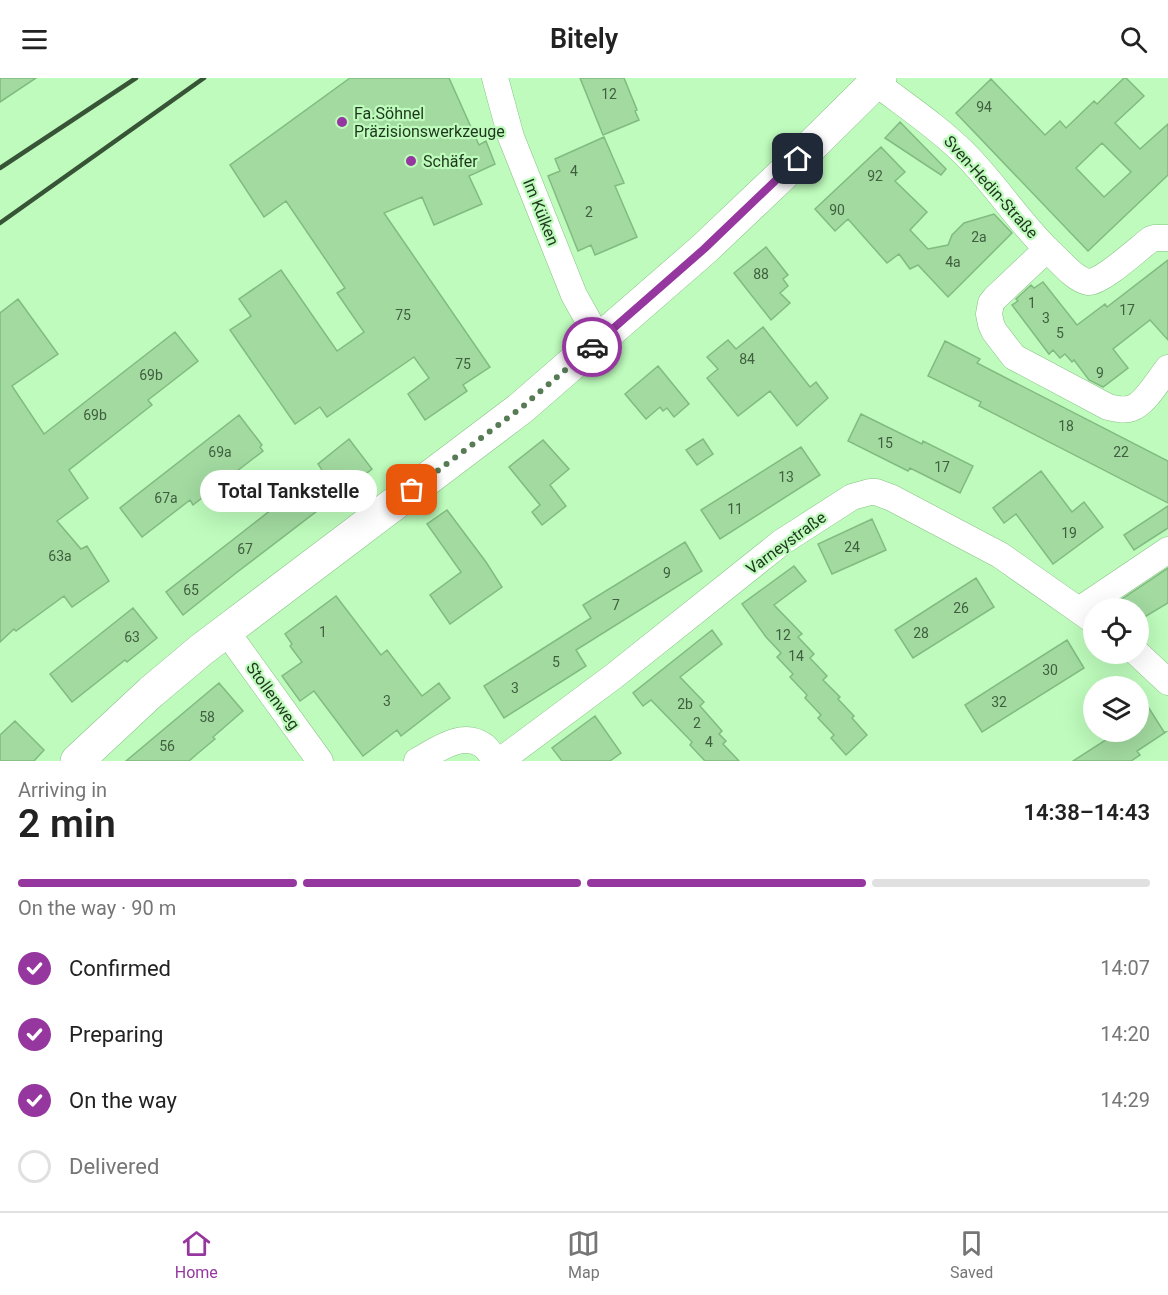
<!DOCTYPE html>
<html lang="en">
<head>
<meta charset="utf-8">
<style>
  body { margin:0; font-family:Roboto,sans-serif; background:#f6f6f6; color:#222; height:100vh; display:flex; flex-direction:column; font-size:22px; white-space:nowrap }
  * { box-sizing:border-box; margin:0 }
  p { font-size:20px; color:#767676 }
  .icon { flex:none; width:33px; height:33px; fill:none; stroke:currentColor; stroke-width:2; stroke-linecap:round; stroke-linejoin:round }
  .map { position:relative; height:683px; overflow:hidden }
  .drawer { display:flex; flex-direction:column; background:#fff; flex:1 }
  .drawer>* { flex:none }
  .tools { position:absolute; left:1083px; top:520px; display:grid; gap:12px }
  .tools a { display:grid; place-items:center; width:66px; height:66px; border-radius:50%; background:#fff; box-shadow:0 6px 24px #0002; font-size:30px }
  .pin { position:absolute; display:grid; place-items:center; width:51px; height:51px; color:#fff; margin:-26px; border-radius:12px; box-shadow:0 3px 9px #0006 }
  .courier { position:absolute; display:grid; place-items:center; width:60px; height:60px; margin:-30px; border:4px solid #9637a0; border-radius:50%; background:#fff; color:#222; box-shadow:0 2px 8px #0007 }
  .bubble { position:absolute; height:42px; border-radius:21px; background:#fff; box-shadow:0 6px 24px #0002; font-size:20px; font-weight:600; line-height:42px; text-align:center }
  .overview em { font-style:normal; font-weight:600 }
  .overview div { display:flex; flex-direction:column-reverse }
  .overview { display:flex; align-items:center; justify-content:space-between; height:102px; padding:0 18px }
  h1 { font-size:39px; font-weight:600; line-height:45px }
  .bar { display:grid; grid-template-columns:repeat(4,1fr); gap:9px 6px; align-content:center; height:72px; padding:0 18px }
  .bar i { height:8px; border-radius:4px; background:#e0e0e0 }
  .bar .on { background:#9637a0 }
  .bar p { grid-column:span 4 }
  ol { padding:0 18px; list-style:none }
  li { display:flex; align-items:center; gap:18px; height:66px }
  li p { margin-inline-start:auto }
  li .icon { padding:6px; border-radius:50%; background:#9637a0; color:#fff; stroke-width:4 }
  li:last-child { color:#767676 }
  li i { width:33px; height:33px; border:3px solid #e0e0e0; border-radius:50% }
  header { display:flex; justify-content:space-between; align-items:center; height:78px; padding:0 18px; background:#fff; font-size:27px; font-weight:600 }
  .tabs { display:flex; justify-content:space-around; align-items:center; height:84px; border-top:2px solid #e0e0e0; background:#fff; font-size:16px; color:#767676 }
  .tabs a { display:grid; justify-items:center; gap:3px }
  .tabs .on { color:#9637a0 }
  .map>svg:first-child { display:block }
  .building { fill:#a2daa0; stroke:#81bb80; stroke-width:1.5; fill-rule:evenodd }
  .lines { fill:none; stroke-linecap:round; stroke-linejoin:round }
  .minor-casing { stroke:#88c286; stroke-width:27 }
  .secondary-casing { stroke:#88c286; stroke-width:34 }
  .minor { stroke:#fff; stroke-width:26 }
  .secondary { stroke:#fff; stroke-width:33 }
  .rail { stroke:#375536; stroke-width:4.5 }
  .done { stroke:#567b55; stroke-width:6; stroke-dasharray:0 10.8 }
  .route { stroke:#9637a0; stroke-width:8 }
  .poi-dot { fill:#9637a0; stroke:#befbbc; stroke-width:2 }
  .labels { text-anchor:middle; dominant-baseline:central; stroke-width:4.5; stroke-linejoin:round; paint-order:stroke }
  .number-label { font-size:14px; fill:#3f5f3e }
  .poi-label { font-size:16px; fill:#1e361d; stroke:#befbbc; text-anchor:start }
  .street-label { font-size:16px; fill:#1e361d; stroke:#befbbc }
</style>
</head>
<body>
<header><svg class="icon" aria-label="menu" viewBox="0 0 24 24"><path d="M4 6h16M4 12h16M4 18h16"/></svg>Bitely<svg class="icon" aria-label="search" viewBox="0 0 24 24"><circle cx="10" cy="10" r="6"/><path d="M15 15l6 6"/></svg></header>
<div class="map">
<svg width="1168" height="683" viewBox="0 0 1168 683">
  <rect width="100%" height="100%" fill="#befbbc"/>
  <!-- building -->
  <path class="building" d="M0,0H36L0,24Z
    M350,0H449L479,67L486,63L495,86L469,98L482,126L434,147L422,119L384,135L490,289L463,307L467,313L425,342L408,316L429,300L414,279L327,339L320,329L295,346L230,252L251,238L239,221L281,192L337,273L364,254L337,215L345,210L286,123L264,139L230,87Z
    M580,0H624L637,32L635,33L639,42L603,57Z
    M1124,0H1126L1144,18L1115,45L1140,71L1168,46V97L1088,173L956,35L991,1L1045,57L1060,43L1066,50L1094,23L1097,26ZM1102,65L1131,94L1104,119L1076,90Z
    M900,44L946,91L941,97L885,60Z
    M604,59L624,105L615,108L637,159L595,177L591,167L578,173L548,98L560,93L555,81Z
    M881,69L905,94L895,103L927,134L910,152L928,171L948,167L952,157L964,145L994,136L1012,155L948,219L918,187L910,191L899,176L887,185L848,141L835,153L815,131Z
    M766,169L788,197L783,201L788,208L780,215L790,225L771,242L734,195Z
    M1168,182V262L1150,242L1113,271L1128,290L1103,309L1089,302L1074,282L1072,284L1065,276L1060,280L1053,272L1049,276L1012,227L1018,223L1016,221L1031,207L1034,210L1043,204L1077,247L1105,226L1107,229Z
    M18,221L58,276L12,308L44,356L175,254L198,283L148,322L152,327L69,392L88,420L57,443L81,471L87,468L109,503L72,529L64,518L16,553L14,551L0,564V235Z
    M763,249L810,309L816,304L828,320L797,348L770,313L738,338L707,300L718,291L707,279L728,262L736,271Z
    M945,263L980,281L977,285L1168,383V425L979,328L981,324L928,298Z
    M658,288L689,326L674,339L667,330L663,333L660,329L646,341L625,316Z
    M861,336L922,366L923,363L973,388L960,415L910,390L908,393L848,363Z
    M239,337L262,367L260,369L263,373L193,427L190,422L142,459L120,430Z
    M349,361L372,391L236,495L183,537L166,514L322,392L318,386Z
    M703,361L713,376L697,387L686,372Z
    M543,362L569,391L550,407L566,428L542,447L532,434L540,427L509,389Z
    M801,369L820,397L720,461L701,432Z
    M1041,393L1072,434L1084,424L1103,449L1053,486L1016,436L1004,445L993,430Z
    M1168,428V450L1134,472L1124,457Z
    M447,432L486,484L502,509L450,546L430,517L461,494L427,446Z
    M872,441L886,472L832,496L818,466Z
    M685,464L702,493L576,572L586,588L504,640L484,608L591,540L583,527Z
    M794,488L806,503L774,527L802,556L798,559L814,576L810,580L827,598L823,602L840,619L838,621L854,638L852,640L867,657L846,677L831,660L834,657L818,640L821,637L805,620L807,617L790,599L793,596L777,579L781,575L766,559L742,526Z
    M1168,490V525L1138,543V531H1107Z
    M976,500L994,529L913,580L895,552Z
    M336,518L381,577L387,572L422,618L439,605L450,620L401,658L397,652L363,678L314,613L300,623L282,598L302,584L290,568L292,566L285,556Z
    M133,530L157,560L127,584L125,582L72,624L50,596Z
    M712,552L722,566L680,599L704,624L700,628L722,653L719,656L726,663L723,666L739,683H705L690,667L692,664L651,622L643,628L633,615Z
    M1067,562L1084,590L982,654L965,627Z
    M219,605L243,633L213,659L215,661L197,676L189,683H126Z
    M1138,613L1164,654H1166L1137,673L1140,677L1131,683H1073L1118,654H1138Z
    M595,638L621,675L610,683H562L552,670Z
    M15,643L44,672L34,683H0V657Z"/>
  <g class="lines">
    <defs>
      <path id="minor" d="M495,0L511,59L574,217L593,251L600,262
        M876,5C906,28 938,49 965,76C996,107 1020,146 1052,176C1062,185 1074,201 1088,204C1100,206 1139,170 1151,161L1154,160H1168
        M1047,171L995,220L991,225L989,236L991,246L994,253L1014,279L1108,329C1116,331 1124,333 1132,330C1145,326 1159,301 1168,290
        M1079,532L1168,472
        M226,553L320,683
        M1138,576L1168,604
        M417,683C437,672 462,652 484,668C489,672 492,678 496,683
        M500,683L614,598L782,464L852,419L870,414H876L892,420L1000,477L1094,543"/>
      <path id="secondary" d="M77,683L151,614L201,572L521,330L704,171L783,96L880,0"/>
    </defs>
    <!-- minor casing -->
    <use href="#minor" class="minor-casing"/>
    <!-- secondary casing -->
    <use href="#secondary" class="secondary-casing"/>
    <!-- minor -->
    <use href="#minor" class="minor"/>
    <!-- secondary -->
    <use href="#secondary" class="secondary"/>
    <!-- rail -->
    <path class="rail" d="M0,90L136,0
      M0,145L204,0"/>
  </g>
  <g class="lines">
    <!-- done -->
    <path class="done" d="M412,412L521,330L592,269"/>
    <!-- route -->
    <path class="route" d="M592,269L704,171L798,81"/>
  </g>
  <!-- markers -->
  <g class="poi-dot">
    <circle cx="342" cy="44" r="6"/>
    <circle cx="411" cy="83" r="6"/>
  </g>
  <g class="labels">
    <!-- number labels -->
    <g class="number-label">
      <text x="609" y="16">12</text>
      <text x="984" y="29">94</text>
      <text x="574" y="93">4</text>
      <text x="875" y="98">92</text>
      <text x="837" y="132">90</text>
      <text x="589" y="134">2</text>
      <text x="979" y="159">2a</text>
      <text x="953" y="184">4a</text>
      <text x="761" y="196">88</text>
      <text x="1032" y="225">1</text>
      <text x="1127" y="232">17</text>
      <text x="403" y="237">75</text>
      <text x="1046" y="240">3</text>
      <text x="1060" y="255">5</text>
      <text x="747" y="281">84</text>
      <text x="463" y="286">75</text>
      <text x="1100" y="295">9</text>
      <text x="151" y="297">69b</text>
      <text x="95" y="337">69b</text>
      <text x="1066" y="348">18</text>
      <text x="885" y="365">15</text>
      <text x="220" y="374">69a</text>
      <text x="1121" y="374">22</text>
      <text x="942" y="389">17</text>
      <text x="786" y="399">13</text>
      <text x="166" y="420">67a</text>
      <text x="735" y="431">11</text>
      <text x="1069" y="455">19</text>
      <text x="852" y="469">24</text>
      <text x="245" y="471">67</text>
      <text x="60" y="478">63a</text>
      <text x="667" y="495">9</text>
      <text x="191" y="512">65</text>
      <text x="616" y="527">7</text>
      <text x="961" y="530">26</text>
      <text x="323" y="554">1</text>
      <text x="921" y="555">28</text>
      <text x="783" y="557">12</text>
      <text x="132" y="559">63</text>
      <text x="796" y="578">14</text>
      <text x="556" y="584">5</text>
      <text x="1050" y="592">30</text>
      <text x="515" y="610">3</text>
      <text x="387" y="623">3</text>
      <text x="999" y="624">32</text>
      <text x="685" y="626">2b</text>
      <text x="207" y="639">58</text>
      <text x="697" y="645">2</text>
      <text x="709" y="664">4</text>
      <text x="167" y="668">56</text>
    </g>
    <!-- poi labels -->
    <g class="poi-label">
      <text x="354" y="35">Fa.Söhnel<tspan x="354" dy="18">Präzisionswerkzeuge</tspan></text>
      <text x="423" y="83">Schäfer</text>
    </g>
    <!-- street labels -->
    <g class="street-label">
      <text transform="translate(991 109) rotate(48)">Sven-Hedin-Straße</text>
      <text transform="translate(541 134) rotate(68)">Im Külken</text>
      <text transform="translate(786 465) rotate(-36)">Varneystraße</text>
      <text transform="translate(273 618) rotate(54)">Stollenweg</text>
    </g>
  </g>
</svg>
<div class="tools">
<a><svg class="icon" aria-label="locate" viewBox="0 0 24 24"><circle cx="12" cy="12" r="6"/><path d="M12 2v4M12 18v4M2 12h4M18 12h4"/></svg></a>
<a><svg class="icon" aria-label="layers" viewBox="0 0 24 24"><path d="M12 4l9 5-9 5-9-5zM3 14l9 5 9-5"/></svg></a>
</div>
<div class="pin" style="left:412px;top:412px;background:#ea580c"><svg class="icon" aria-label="bag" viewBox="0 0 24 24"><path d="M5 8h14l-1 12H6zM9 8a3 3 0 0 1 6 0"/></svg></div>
<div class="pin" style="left:798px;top:81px;background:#1f2937"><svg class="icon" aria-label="home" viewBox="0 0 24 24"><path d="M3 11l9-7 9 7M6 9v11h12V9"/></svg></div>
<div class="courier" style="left:592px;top:269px"><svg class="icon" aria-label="car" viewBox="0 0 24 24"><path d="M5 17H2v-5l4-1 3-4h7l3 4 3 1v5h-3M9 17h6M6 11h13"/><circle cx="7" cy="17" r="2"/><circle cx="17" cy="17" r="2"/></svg></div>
<div class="bubble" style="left:200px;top:392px;width:177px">Total Tankstelle</div>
</div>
<section class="drawer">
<div class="overview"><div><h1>2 min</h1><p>Arriving in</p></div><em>14:38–14:43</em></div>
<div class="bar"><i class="on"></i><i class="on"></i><i class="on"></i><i></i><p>On the way · 90 m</p></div>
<ol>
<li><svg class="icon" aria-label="check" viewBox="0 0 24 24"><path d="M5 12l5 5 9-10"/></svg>Confirmed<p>14:07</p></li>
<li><svg class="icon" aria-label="check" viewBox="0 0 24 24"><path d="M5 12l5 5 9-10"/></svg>Preparing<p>14:20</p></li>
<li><svg class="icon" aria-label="check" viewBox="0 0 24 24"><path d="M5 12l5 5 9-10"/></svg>On the way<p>14:29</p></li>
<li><i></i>Delivered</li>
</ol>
</section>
<nav class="tabs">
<a class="on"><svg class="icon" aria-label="home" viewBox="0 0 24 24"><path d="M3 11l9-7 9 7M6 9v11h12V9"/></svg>Home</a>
<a><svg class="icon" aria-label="map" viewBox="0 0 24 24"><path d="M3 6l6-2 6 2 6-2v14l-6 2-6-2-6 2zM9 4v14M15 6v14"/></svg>Map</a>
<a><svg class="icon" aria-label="saved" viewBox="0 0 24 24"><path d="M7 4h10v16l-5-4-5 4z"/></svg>Saved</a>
</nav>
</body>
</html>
